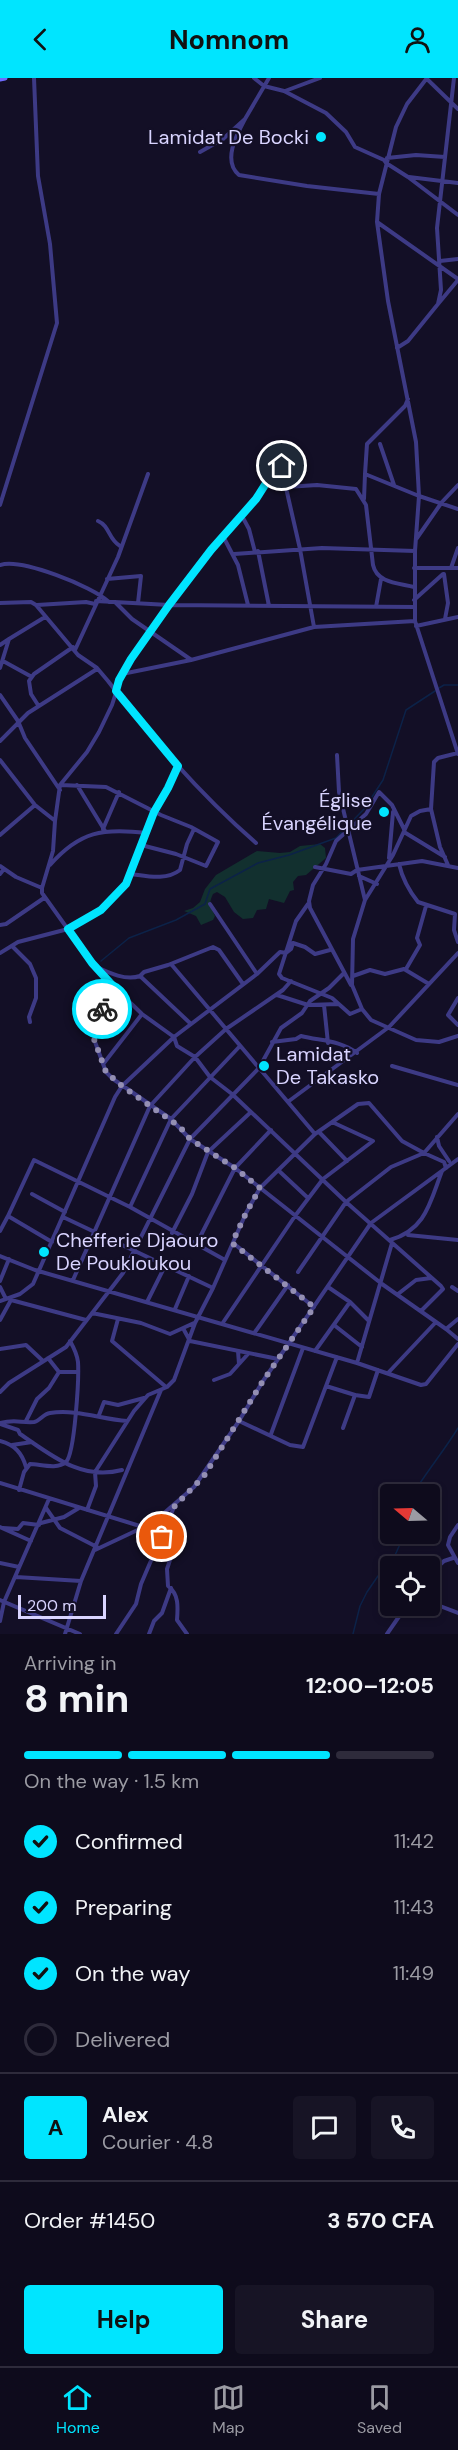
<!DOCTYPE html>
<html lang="en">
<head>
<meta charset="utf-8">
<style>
  body { margin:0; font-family:"DM Sans",sans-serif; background:#171425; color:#f1f3f6; height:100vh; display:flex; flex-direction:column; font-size:22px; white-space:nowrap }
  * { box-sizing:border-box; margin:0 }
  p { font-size:20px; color:#9b9ba3 }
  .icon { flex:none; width:33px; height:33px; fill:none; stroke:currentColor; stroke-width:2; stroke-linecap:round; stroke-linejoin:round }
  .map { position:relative; height:1556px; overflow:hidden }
  .side { display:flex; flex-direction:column; background:#0e0b1c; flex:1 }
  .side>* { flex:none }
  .needle { width:39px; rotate:289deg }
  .fabs { position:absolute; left:380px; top:1406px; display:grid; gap:12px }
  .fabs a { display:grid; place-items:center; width:60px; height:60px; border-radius:6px; background:#0e0b1c; box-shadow:0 3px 9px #0003,0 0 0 2px #2e2b3b; font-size:30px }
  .scale { position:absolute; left:18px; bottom:15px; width:88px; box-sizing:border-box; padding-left:6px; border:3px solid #d9d4ff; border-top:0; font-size:16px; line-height:21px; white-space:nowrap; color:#d9d4ff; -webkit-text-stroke:4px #130f26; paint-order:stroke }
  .pin { position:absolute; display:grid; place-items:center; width:51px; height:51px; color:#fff; margin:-26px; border:3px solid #fff; border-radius:50%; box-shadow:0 2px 6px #0007 }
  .courier { position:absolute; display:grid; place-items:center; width:60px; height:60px; margin:-30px; border:4px solid #00e5ff; border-radius:50%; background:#fff; color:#222; box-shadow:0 2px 8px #0007 }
  .overview em { font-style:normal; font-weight:700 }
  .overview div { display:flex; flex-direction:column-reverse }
  .overview { display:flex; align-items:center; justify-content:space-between; height:102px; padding:0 24px }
  h1 { font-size:39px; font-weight:700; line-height:45px }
  .bar { display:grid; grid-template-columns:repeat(4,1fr); gap:9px 6px; align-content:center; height:72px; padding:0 24px }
  .bar i { height:8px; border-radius:4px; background:#2e2b3b }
  .bar .on { background:#00e5ff }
  .bar p { grid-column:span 4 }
  .line { display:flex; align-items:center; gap:15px; padding:0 24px; border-top:2px solid #2e2b3b }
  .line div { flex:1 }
  .round { display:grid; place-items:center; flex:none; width:63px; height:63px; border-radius:6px; background:#171425 }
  ol { padding:0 24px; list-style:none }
  li { display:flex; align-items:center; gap:18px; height:66px }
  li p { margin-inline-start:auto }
  li .icon { padding:6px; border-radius:50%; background:#00e5ff; color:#111; stroke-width:4 }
  li:last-child { color:#9b9ba3 }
  li i { width:33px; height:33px; border:3px solid #2e2b3b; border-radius:50% }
  .button { display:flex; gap:12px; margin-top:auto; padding:12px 24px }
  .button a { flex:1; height:69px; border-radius:6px; background:#00e5ff; color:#111; font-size:24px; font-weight:700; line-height:69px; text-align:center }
  .button a+a { background:#171425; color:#f1f3f6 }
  header { display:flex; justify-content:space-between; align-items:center; height:78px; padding:0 24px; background:#00e5ff; color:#111; font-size:27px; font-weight:700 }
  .menu { display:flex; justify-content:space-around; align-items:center; height:84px; border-top:2px solid #2e2b3b; background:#0e0b1c; font-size:16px; color:#9b9ba3 }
  .menu a { display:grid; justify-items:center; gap:3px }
  .menu .on { color:#00e5ff }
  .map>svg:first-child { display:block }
  .green { fill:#12302f }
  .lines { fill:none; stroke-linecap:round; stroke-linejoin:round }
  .stream { stroke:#0c2248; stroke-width:1.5 }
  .street { stroke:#3d3a85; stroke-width:4 }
  .secondary { stroke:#6f6bff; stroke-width:5 }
  .done { stroke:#948fb3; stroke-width:6; stroke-dasharray:0 10.8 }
  .route { stroke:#00e5ff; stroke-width:8 }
  .poi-dot { fill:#00e5ff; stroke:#130f26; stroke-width:2 }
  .labels { text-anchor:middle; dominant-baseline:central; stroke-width:4.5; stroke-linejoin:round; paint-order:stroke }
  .poi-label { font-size:20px; fill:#d9d4ff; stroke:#130f26; text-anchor:end }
</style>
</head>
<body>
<header><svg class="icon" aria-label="back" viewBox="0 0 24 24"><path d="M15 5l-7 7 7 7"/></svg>Nomnom<svg class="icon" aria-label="person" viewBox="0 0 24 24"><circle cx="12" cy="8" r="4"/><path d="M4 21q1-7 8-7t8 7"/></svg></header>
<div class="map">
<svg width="458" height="1556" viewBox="0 0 458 1556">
  <rect width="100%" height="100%" fill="#130f26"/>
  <!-- green -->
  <path class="green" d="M320,766L325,770L326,780L306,797L298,798L293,804L294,812L290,813L284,825L269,821L266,831L257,832L253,840L243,841L234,834L225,819L217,814L213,816C208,826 211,829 215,838L213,842L201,847L196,838L184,833L193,830L200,824L205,811L216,797L257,773L280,775L290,774L300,768Z"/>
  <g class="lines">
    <!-- stream -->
    <path class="stream" d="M439,610L444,607H458
      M101,883L129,860L176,842L205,826L210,811L258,785L289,777L336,760L364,731L383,702L406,632L435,613
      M413,1416C427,1393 444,1373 458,1350
      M353,1556L360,1528L367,1514L378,1498L392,1484L405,1455"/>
    <!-- street -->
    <path class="street" d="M254,0L264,8L284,13L326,35L346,54L355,69L384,82L386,85L408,99L458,137
      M427,0L407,26L396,49L379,116L377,144L388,223L416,364L419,418L415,473V543L458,676
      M427,1L458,31
      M285,13L320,0
      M245,41C237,56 222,83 239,97L307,108L379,116
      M200,74L223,61L245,41L269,0
      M387,80L416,77L445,79
      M409,99L458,105
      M377,144L458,201
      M440,183L458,181
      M438,226L458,202
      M397,270L408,263L438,226L441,212L437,150L454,0
      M408,321L405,328L367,366L365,396L419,418L458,431
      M380,366L394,407
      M286,409L317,407L356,411L366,427L373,487C377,505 398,505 414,509
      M364,421L365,396
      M0,427L57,245L50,166L38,98L34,0
      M242,438L249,451L255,474
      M98,443C110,448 108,461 120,468
      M224,460L238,487L248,527
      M417,460L442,424L458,407
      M258,473L269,528
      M234,476L322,470L415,473
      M0,487C21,480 92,508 109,524
      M414,490H458
      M451,490L458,470
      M444,496L448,525L445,541
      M107,501L141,498L138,525
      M414,522L443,496
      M96,523L169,527L415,529
      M115,524L132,541L190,581
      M0,525L31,524L36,527L78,577L97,590L108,603C152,661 202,718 256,765
      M37,527L86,524L95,526
      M376,529L381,501
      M416,548L458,539
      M314,549L300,471L281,388L275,391L256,421L211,472L169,527L122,596L112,627L99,654L87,674L60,707L55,743L53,773L42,810V815L92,885L109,904L142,936L174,959L177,968L195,979L210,999L232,1016L346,1124L441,1208L443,1211L421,1233
      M0,567L9,561
      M75,572L118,479L148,396
      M3,583L32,599
      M0,590L9,561L45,539
      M122,596L191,582L314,549L415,543
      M0,617L18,643L25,660L60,712
      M38,627L31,616L29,603L34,596L73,569
      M0,663L28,635L97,591
      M337,677L339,714L365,822
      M0,682L35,727L54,742
      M61,707L106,709L161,737L191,749L218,764L206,788L176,776L141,767
      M77,707L105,753
      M431,731L420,733L411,738L393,777L365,822L353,861L352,907L362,931L371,942L416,962L439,964L458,958
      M103,751L119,714
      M404,754L445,779
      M0,757L35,727
      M389,780L393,734
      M399,786C402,799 410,814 418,824L455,836L454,852L458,864
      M50,787C80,753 103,750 146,755
      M448,787L440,769L431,731L434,684L438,680L458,675
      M0,788L16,799L42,810
      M315,789L351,796L357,792L422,783L458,790
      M0,796L4,791
      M131,796C147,798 166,803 180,792L187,766L194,751
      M359,798L377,806
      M210,826L257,896
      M308,826L296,843L279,896L282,900L332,920L350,936L362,931
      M0,847L6,846L44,820
      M13,869L30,886L36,900V920L29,939L30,944
      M0,875L18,864L68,851L101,832L119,815L130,798L154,734L168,710L178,688
      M97,889C109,895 126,903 140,898L191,946
      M406,891L420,867L417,860L426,828
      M140,898L144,894L168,887L213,869L219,872L243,906
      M353,898L370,892L385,896L404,891L429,906
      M351,907L310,830L309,823L313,807L326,786L336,763L366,736L379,714L392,727L404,751
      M113,908L99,940L94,961L106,994L113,1001L171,1041L190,1061L235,1090L382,1206L446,1251L458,1241
      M277,917L308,927L338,926
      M458,920L448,937L458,947
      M324,927L328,965
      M272,964L296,961L301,958C321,963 340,962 357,975
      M104,985L142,936
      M392,988L458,1007
      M289,1023L389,949L458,875
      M319,1054L347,1083
      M315,1056L358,1026L369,1025L402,1063L424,1075L458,1036
      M437,1059L439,1068L449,1083
      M278,1092L308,1120
      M32,1116L65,1134
      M130,1129L171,1041L240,968
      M8,1138L34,1082L130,1129L225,1182
      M63,1139L213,1210
      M0,1153L8,1138L52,1164
      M172,1155L192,1116L208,1074L251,1034
      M408,1157L458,1162
      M390,1162C426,1152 430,1124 442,1093
      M197,1165L235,1090L271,1052
      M233,1165L314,1229
      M0,1178L35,1192L357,1285L421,1307L426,1306L458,1266
      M298,1194L346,1124L391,1089L424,1075L444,1084L446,1090
      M73,1202L150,1028L195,979L226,951L283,912L291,903
      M0,1203L9,1181
      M0,1209L6,1221
      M328,1209L350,1224L369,1243
      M452,1209L458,1213
      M398,1216L416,1202L431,1200
      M11,1222L86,1242
      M0,1223L20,1216L33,1206L115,1019L122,1008L174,959L257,896L280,874L286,875L291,871L293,865L305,869L315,876L330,872
      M147,1224L166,1186
      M175,1231L189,1198
      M92,1235L141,1245L170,1256L194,1245
      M118,1241L112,1263L166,1309
      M0,1242L11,1222
      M222,1246L295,1138L323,1101L373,1063L332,1044
      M334,1247L362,1269
      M446,1251L458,1261
      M184,1252L190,1263L278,1281
      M255,1254L288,1207
      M0,1271L26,1267L43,1283
      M238,1273L239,1286
      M315,1273L350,1224
      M48,1280L59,1294H78
      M357,1285L392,1165
      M388,1295L436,1244
      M214,1302L230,1296L248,1276
      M326,1308L355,1317L369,1319L378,1292
      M0,1314L9,1305L66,1269L123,1195L190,1061L259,990L281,950L302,935L310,923L329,910L344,895
      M99,1337L104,1324L118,1327L144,1320
      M26,1343L37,1321L49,1310L59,1294
      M239,1343L290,1367L303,1369L337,1279
      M0,1345C15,1341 21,1345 34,1344C40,1343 43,1336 50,1335C76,1331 101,1341 127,1343
      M0,1346L18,1352L20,1356C51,1377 81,1403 122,1392
      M343,1350L355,1317
      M271,1356L303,1270
      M0,1363C15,1367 22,1375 26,1389
      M12,1367L32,1364
      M0,1405L143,1449
      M19,1412L24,1394L30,1386C40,1386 57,1392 66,1384C75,1375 79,1299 78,1284C77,1276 74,1270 70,1263
      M174,1429C168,1442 169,1457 174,1470L167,1491L168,1508C179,1516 178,1529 177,1542L187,1556
      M46,1430L60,1450L97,1469
      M87,1432L96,1408L95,1394L134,1333L148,1317L167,1309L174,1302L195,1245L213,1210L246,1135L260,1110L315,1056L171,886
      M41,1445L64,1439L79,1430
      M458,1447L450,1459L448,1467L458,1485
      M0,1449L31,1463
      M3,1450L18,1451L23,1445L39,1447
      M95,1472L144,1449L163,1436L194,1409L239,1343L263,1303L371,1145L458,1081
      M0,1485L19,1489
      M429,1497L444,1483L453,1480
      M16,1499L81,1503
      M0,1522L80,1556
      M429,1526L432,1525L458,1535
      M0,1543L4,1524L49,1421
      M65,1556L81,1503L161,1312
      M116,1556L136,1526L141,1506L168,1443
      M149,1556L154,1543L162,1535L171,1510
      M387,1556L407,1527"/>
    <!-- secondary -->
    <path class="secondary" d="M0,1L5,0"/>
  </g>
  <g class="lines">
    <!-- done -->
    <path class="done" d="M102,931L94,953V961L106,994L122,1008L180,1049L190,1061L235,1090L260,1110L246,1135L232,1165L314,1229L263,1303L204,1398L172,1431L162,1459"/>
    <!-- route -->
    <path class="route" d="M102,931L113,908L92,885L68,851L101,832L126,806L154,734L168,710L178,688L116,613L119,602L131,581L169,527L211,472L256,421L275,391L282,388"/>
  </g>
  <!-- markers -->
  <g class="poi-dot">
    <circle cx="321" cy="59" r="6"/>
    <circle cx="384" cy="734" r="6"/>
    <circle cx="264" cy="988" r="6"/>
    <circle cx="44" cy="1174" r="6"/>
  </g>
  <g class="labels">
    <!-- poi labels -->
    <g class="poi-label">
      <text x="309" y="59">Lamidat De Bocki</text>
      <text x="372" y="722">Église<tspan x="372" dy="23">Évangélique</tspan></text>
      <text x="276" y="976" text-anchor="start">Lamidat<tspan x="276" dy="23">De Takasko</tspan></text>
      <text x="56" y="1162" text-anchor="start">Chefferie Djaouro<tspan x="56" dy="23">De Poukloukou</tspan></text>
    </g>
  </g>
</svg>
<div class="fabs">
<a><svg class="needle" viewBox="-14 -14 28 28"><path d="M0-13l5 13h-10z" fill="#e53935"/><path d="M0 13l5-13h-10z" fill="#9b9ba3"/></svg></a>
<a><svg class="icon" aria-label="locate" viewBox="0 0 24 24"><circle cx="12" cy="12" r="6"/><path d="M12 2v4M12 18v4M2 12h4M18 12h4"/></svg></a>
</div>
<div class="scale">200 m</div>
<div class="pin" style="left:162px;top:1459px;background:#ea580c"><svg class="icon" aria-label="bag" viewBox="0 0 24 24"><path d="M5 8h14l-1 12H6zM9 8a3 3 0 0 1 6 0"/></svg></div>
<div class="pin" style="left:282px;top:388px;background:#1f2937"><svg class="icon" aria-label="home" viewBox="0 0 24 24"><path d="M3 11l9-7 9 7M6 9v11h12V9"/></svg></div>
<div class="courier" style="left:102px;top:931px"><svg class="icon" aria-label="bike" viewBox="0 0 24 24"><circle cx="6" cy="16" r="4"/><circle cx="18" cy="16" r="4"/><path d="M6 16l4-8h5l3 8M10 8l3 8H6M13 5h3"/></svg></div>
</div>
<section class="side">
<div class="overview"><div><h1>8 min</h1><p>Arriving in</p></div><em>12:00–12:05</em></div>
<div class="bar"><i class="on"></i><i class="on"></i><i class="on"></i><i></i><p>On the way · 1.5 km</p></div>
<ol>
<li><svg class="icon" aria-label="check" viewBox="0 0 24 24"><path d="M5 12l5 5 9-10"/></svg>Confirmed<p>11:42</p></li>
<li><svg class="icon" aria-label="check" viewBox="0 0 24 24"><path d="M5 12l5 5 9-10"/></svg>Preparing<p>11:43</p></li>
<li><svg class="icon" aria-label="check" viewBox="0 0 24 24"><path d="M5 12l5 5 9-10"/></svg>On the way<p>11:49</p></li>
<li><i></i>Delivered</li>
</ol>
<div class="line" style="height:108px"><b class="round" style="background:#00e5ff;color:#111">A</b><div><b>Alex</b><p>Courier · 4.8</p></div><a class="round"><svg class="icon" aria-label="chat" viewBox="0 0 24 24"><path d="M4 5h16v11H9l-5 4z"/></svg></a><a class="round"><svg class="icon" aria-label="phone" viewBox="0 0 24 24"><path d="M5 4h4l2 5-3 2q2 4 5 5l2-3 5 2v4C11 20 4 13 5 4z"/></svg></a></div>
<div class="line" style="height:78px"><div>Order #1450</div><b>3 570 CFA</b></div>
<div class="button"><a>Help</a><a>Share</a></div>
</section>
<nav class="menu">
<a class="on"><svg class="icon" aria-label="home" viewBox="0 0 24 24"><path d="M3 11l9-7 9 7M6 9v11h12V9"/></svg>Home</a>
<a><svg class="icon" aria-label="map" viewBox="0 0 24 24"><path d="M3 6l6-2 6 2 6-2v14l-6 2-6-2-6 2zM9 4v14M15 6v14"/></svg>Map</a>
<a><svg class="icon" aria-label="saved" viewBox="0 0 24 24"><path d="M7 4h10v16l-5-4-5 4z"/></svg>Saved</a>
</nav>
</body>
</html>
